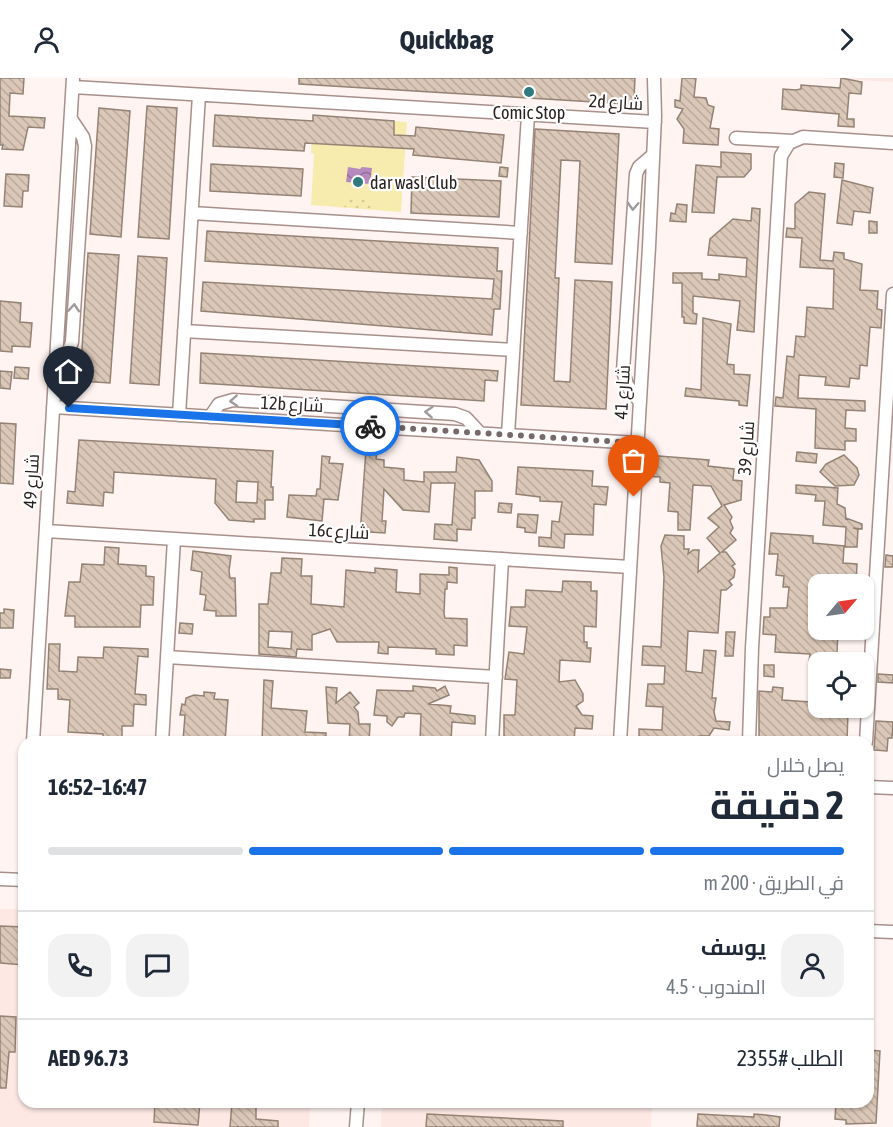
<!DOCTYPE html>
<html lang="ar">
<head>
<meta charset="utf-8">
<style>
  body { margin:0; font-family:"Asap Condensed",Cairo,sans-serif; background:#f2f2f3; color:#1f2937; direction:rtl; height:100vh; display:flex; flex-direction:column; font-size:22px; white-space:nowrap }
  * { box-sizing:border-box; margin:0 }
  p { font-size:20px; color:#747a83 }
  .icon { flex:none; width:33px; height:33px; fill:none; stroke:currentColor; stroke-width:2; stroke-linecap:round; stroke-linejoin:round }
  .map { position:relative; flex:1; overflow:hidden; direction:ltr }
  .side { position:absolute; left:18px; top:658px; width:856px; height:372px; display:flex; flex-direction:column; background:#fff; border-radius:18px; box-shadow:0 2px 4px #0004; direction:rtl }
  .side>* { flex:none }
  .needle { width:39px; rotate:61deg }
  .tools { position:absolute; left:808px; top:496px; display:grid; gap:12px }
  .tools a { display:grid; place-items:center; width:66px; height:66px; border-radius:12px; background:#fff; box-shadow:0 2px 4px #0004; font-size:30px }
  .pin { position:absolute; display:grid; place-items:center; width:51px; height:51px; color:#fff; margin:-62px -26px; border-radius:50% 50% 50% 0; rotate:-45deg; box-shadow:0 0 6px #0007 }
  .pin .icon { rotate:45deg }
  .courier { position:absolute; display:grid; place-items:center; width:60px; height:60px; margin:-30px; border:4px solid #1a73e8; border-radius:50%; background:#fff; color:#222; box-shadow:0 2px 8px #0007 }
  .headline em { font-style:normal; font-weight:700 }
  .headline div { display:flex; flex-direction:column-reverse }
  .headline { display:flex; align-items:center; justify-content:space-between; height:102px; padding:0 30px }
  h1 { font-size:39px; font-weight:700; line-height:45px }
  .bar { display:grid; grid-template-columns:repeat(4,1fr); gap:9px 6px; align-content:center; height:72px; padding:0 30px }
  .bar i { height:8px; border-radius:4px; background:#e0e1e3 }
  .bar .selected { background:#1a73e8 }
  .bar p { grid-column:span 4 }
  .line { display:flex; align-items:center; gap:15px; padding:0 30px; border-top:2px solid #e0e1e3 }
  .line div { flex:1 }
  .round { display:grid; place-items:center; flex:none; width:63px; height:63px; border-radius:18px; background:#f2f2f3 }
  header { display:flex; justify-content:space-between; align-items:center; height:78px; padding:0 30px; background:#fff; font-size:27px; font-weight:700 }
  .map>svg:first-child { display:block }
  .built { fill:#fde8e4 }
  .grass { fill:#f7ebae }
  .park { fill:url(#park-dots) }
  .water { fill:url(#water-waves) }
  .building { fill:url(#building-back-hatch); stroke:#948374; stroke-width:1.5; fill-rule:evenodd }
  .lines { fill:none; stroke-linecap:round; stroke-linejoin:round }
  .minor-casing { stroke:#a78f8a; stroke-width:15 }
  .minor { stroke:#fff; stroke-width:12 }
  .oneway { stroke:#9f9b9a }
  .done { stroke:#756a69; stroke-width:6; stroke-dasharray:0 10.8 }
  .route { stroke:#1a73e8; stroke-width:8 }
  .poi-dot { fill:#30797e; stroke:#fff; stroke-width:2 }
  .labels { text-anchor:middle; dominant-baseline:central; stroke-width:4.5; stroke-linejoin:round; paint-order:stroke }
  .street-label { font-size:18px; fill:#2a201f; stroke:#fff }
  .poi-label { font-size:18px; fill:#2a201f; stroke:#fff }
</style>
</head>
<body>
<header><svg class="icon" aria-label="forward" viewBox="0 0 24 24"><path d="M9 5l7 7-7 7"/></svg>Quickbag<svg class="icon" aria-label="person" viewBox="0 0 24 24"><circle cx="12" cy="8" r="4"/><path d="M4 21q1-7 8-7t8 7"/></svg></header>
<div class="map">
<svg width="893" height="1049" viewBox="0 0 893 1049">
  <defs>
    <pattern id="park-dots" width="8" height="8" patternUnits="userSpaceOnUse" patternTransform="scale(1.5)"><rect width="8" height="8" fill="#f7ebae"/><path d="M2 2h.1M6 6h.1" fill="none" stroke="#d4c995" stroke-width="1.8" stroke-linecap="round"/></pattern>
    <pattern id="water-waves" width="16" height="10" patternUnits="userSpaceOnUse" patternTransform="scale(1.5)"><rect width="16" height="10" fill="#b689bf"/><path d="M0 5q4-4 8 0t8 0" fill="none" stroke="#94709b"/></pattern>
    <pattern id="building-back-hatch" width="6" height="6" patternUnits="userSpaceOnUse" patternTransform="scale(1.5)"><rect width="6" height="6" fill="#dac7b7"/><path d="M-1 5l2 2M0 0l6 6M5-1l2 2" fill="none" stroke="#bbab9d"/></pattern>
  </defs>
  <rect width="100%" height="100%" fill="#fff4f2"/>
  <!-- built -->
  <path class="built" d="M819,0H893V4Z
    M0,831H24V1024L310,1025L309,1049H0Z
    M382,1025H652L651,1049H381Z"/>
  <!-- grass -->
  <path class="grass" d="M313,37L407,44L401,134L311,127L314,76L311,75Z"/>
  <!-- park -->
  <path class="park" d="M373,117L371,131L344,129L348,119L357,122Z"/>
  <!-- water -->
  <path class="water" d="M348,89L360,91L362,89L372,90L370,106L346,104Z"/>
  <!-- building -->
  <path class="building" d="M0,0H24L23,16L10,15L9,38L45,40L44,50L28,49L23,72L2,71L3,67H0Z
    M299,0H635L634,21L627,26L299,6Z
    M682,0H696L694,19L706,20L708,27L714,29L710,50L719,51L718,67L683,65L684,51L677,41L683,31L675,29V22L680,23Z
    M841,0L862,4L861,16L849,15L847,41H854V49L838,48L839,36L782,31L783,11L796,12L801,11V7L840,10Z
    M147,28L177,30L169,161L138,159Z
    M99,30L130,33L121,159L90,156Z
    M215,37L313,43V37L394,43V57L415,58L416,49L504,57L501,85L413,77L414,71L305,65L304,73L213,68Z
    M535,51L619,56L612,186L575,184L580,83L561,82L555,200H559L554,303L570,304L575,202L612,204L606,331L521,327Z
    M721,74L751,76V91L744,99H717L714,135L692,134L696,87L721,89Z
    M835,85L844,86L843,100L834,99Z
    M211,86L303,91L301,118L210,113Z
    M500,89L508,90L507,99L499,98Z
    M6,96L29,97L28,113H23L22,129L4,128Z
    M412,99L501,103L499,139L411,135Z
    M842,102L873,110L870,135L854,133L852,147L837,145Z
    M809,114L825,116L820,182L833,183L834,174L844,175V181L862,186L860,212L878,213L877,231L882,232L881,250L870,249L867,288L860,287L859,301L850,300L849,309L825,307L826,299L799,297L798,320L865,323V333L846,332L845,350L856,351V363H845V372L815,370L816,331L775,328L776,319L783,320L787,278L794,279L796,258L805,259L807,229L833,231L834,191L800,189L802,160L786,159L787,150L795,151V126Z
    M677,126L687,127L686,144L670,143L671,135L675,136Z
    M752,130L760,131L754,254L737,252L740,223L693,218V235L697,236L696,246L684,245V239H682V205H673V195H702V201L719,202V196L746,199L747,180L708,177L710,161L733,141L751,143Z
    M869,143L877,144V155H869Z
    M207,153L498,170L497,193H502L500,231H494L492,257L201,233L203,204L492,221L494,201L205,183Z
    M88,175L119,177L110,305L80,303Z
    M138,178L167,180L159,307L130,305Z
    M0,223L21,225L20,244L32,245L30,269L12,268V274L0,273Z
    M703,240L731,246L727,286L734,287V296L750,297L747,328L739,327V323L685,318L686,310L701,312Z
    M201,275L485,292L498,293L497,303L485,302L484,323L200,305Z
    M15,289L29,290L28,301L14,300Z
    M0,293L12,294L10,311L0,310Z
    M0,345L16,346L13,406L0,405Z
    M79,362L273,373L271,409H273V422H265V441H254V444L229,442L215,425L216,401L114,394L113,415L104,414L103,428L67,425L68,413L75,414ZM237,403L258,404L257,425L236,424Z
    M366,371L377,373L376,381L384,382V389L404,391V402L424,404V394H456L457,379L479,382L492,403V413H475V440H472L471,452L457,451V463L434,461L435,446L452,447L455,405H431L429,434L403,432L384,411L382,443H386L385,455L369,454V458L360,457Z
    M797,374L817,376L816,385L796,383Z
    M646,377L709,382L708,388L734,391L733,402L742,403L741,422L724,427L732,439L730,443L733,450L730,455L736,462L722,474H726L735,486L732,488L735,492L734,499L729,503L732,507L726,512H721L718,555L688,553L686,593L702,595L704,572L716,573L712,620H716L714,634L716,643L730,644L729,652L714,650L709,658H699V664H639V651L662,652L663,629L646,628L648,606H664L665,588L642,587L643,568L661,569L664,499L661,468L665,457L684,458V471H689L688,476L693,472H699L698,494L720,475L707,460L719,449L708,440L722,428L711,408L693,407L690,452H678V434L668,433L670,405L660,404V399L644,398Z
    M844,377L857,390L859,397L854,407L835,408L820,394L826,386Z
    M322,378L330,379L329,385L343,386L338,422L324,421L322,443L287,439L289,417L316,418L317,411H320Z
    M518,389L593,393L592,408L608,409L606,427L594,426L593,457L565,456L564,470L539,468V459L551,460L552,443L559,444L562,424L540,423V419L516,416Z
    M796,407L838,410L837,426L845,430L846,442V440L862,446V451L853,450L858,451L857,469H845L846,449L823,447L825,423H815L816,417L796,415Z
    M499,425L512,426L511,435L498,434Z
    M518,436L538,437L536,455L525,454V450L517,449Z
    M771,455L813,458V465L844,468L843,485L857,486L856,507L819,502V552H838L837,575L851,576L850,585L809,584L810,576L775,574L776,557L763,556L764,539H770V530H787L789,509H783L784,498L776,497L778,476H769Z
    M105,469L119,470L118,486L146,488V498L154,499L153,527H141L140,549H75V538H65L69,504H80L82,486L104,487Z
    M193,473L231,478L229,493L230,500H235L236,538H216V533L204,532L206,517L200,516L202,494L191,492Z
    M886,477L893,478V489H885Z
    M282,480L302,481L301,498H312L311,526L344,529L346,492L375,495V490L397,492L396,514L420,516V496L449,497V489L457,490V505L447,504V511H445L444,536L445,540L467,541V568L454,567V577L436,576V571L388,569V576L378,575L379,564H337L330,551L312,557V572L297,571L296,579L259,576V526H268L271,495H281ZM269,553L292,554L291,571L268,569Z
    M563,503L591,504V513H597L596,549L584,548V564H587V570H591L590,584L560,582L559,604L575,602L583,616V623L576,628L582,637L593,638L592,651L575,650L574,664H504V637H515L517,602L505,601L509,574L524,576L527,549L509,548L511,529H525L526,512L562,514Z
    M4,531L14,532L13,550H0V535H4Z
    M180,545L193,546L192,556L179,555Z
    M726,554H735L733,578H725Z
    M49,566H60L59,593L77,594L78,579L103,580L104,569L148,571V579L138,578L135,616L146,617V627L134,626L133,648H122V664H103V656L68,654L70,622L58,621V611H47Z
    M764,587H774V599L764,598Z
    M0,591L11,592L10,600H0Z
    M813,593H819V630H838L837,635H848L847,663L759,664V613L772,614L773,609L783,610L782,622L811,624Z
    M878,596L893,597V605L878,604Z
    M264,602L273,603L271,630L307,633L305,654L326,655V664H262Z
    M413,608L435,610L437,613L445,608L449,617L428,626L451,628L450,635L475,638V646L452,644L451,664H420L421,636L405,635L404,639H398L392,648L387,644V638L374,637L377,612L413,613Z
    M326,609L337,610L336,625L350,614L359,625L354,629L358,634L359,646H370L369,664H349L350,646L328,645Z
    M204,614L215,615L214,621L228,622L225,664L183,663L185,637H180L182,626L185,627L186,620L194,617L204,618Z
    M876,643L893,644L892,660H888L887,673L874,672Z
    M0,848L24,849V887L0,885Z
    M0,938L16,939L15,974H9L6,1010H0Z
    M868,972L880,973L876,1045L846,1046V1042L835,1041L836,1024H868Z
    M155,1024H200L198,1047L154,1044Z
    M232,1024H256V1041L278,1043V1049H230Z
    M427,1036L563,1043V1049H426Z
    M698,1036L754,1039V1036L766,1037L780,1039L779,1049L697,1048Z"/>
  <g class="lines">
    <defs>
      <path id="minor" d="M73,9L655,44
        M736,60L793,63
        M192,135L521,155
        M184,253L513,272
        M56,281L69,272L72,264L85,68L83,59L71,41
        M640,324L627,307L623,293L636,96L639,89L653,77
        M53,329L637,365
        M179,337L199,17
        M210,339L219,326L233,322L455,336L466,340L480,355
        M508,357L528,37
        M46,453L630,489
        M167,579L496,599
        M33,664L73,0
        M162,664L174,461
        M492,664L502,481
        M620,664L649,169L655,38L654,0
        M749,664L752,570L781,78L789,65L803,59L893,65
        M866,664L893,216
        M868,709L893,710
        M0,801L24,802
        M868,853L893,854
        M356,1049L358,1024"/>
    </defs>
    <!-- minor casing -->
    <use href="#minor" class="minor-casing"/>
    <!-- minor -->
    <use href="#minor" class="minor"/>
  </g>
  <!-- one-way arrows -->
  <defs><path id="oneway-chevron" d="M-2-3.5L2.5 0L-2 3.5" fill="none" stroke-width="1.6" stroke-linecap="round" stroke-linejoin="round" transform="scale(1.5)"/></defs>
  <g class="oneway">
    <use href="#oneway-chevron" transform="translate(633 128) rotate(93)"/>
    <use href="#oneway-chevron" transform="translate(74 230) rotate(-86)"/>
    <use href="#oneway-chevron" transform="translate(234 323) rotate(177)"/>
    <use href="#oneway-chevron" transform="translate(429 334) rotate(-176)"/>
  </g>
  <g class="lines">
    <!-- done -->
    <path class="done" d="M370,348L637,365L634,419"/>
    <!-- route -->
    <path class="route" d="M69,330L370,348"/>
  </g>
  <!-- markers -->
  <g class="poi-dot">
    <circle cx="529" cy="14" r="6"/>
    <circle cx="358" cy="104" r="6"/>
  </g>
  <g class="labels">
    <!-- street labels -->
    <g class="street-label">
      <text transform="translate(616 24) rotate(3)">2d شارع</text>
      <text transform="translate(622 314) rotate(-87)">شارع 41</text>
      <text transform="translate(292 326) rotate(3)">12b شارع</text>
      <text transform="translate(746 370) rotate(-86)">شارع 39</text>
      <text transform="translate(31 403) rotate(-87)">شارع 49</text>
      <text transform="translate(339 453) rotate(3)">16c شارع</text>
    </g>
    <!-- poi labels -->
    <g class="poi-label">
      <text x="529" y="34">Comic Stop</text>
      <text x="370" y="104" text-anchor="start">dar wasl Club</text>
    </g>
  </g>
</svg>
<div class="tools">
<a><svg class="needle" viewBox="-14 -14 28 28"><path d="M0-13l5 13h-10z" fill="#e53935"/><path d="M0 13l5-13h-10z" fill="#747a83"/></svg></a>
<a><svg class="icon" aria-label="locate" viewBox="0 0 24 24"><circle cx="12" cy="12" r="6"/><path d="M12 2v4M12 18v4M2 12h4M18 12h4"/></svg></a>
</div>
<div class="pin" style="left:634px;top:419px;background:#ea580c"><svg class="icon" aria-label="bag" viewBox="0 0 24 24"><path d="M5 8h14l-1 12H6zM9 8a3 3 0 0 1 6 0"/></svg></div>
<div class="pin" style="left:69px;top:330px;background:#1f2937"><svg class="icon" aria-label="home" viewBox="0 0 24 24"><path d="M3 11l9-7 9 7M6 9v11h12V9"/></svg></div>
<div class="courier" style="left:370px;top:348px"><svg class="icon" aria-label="bike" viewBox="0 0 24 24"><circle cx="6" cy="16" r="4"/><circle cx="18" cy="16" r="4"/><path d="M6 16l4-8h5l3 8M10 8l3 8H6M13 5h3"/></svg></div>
<section class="side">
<div class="headline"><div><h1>2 دقيقة</h1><p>يصل خلال</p></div><em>16:47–16:52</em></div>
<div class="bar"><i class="selected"></i><i class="selected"></i><i class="selected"></i><i></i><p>في الطريق · 200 m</p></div>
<div class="line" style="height:108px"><a class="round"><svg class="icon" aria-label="person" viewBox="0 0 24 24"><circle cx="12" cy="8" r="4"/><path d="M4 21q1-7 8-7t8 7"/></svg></a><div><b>يوسف</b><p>المندوب · 4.5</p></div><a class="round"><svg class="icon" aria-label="chat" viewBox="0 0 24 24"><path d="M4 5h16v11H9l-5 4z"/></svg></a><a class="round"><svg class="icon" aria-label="phone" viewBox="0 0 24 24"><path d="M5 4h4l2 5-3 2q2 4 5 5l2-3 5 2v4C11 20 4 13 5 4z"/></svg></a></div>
<div class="line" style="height:78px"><div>الطلب #2355</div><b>AED 96.73</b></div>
</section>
</div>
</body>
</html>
